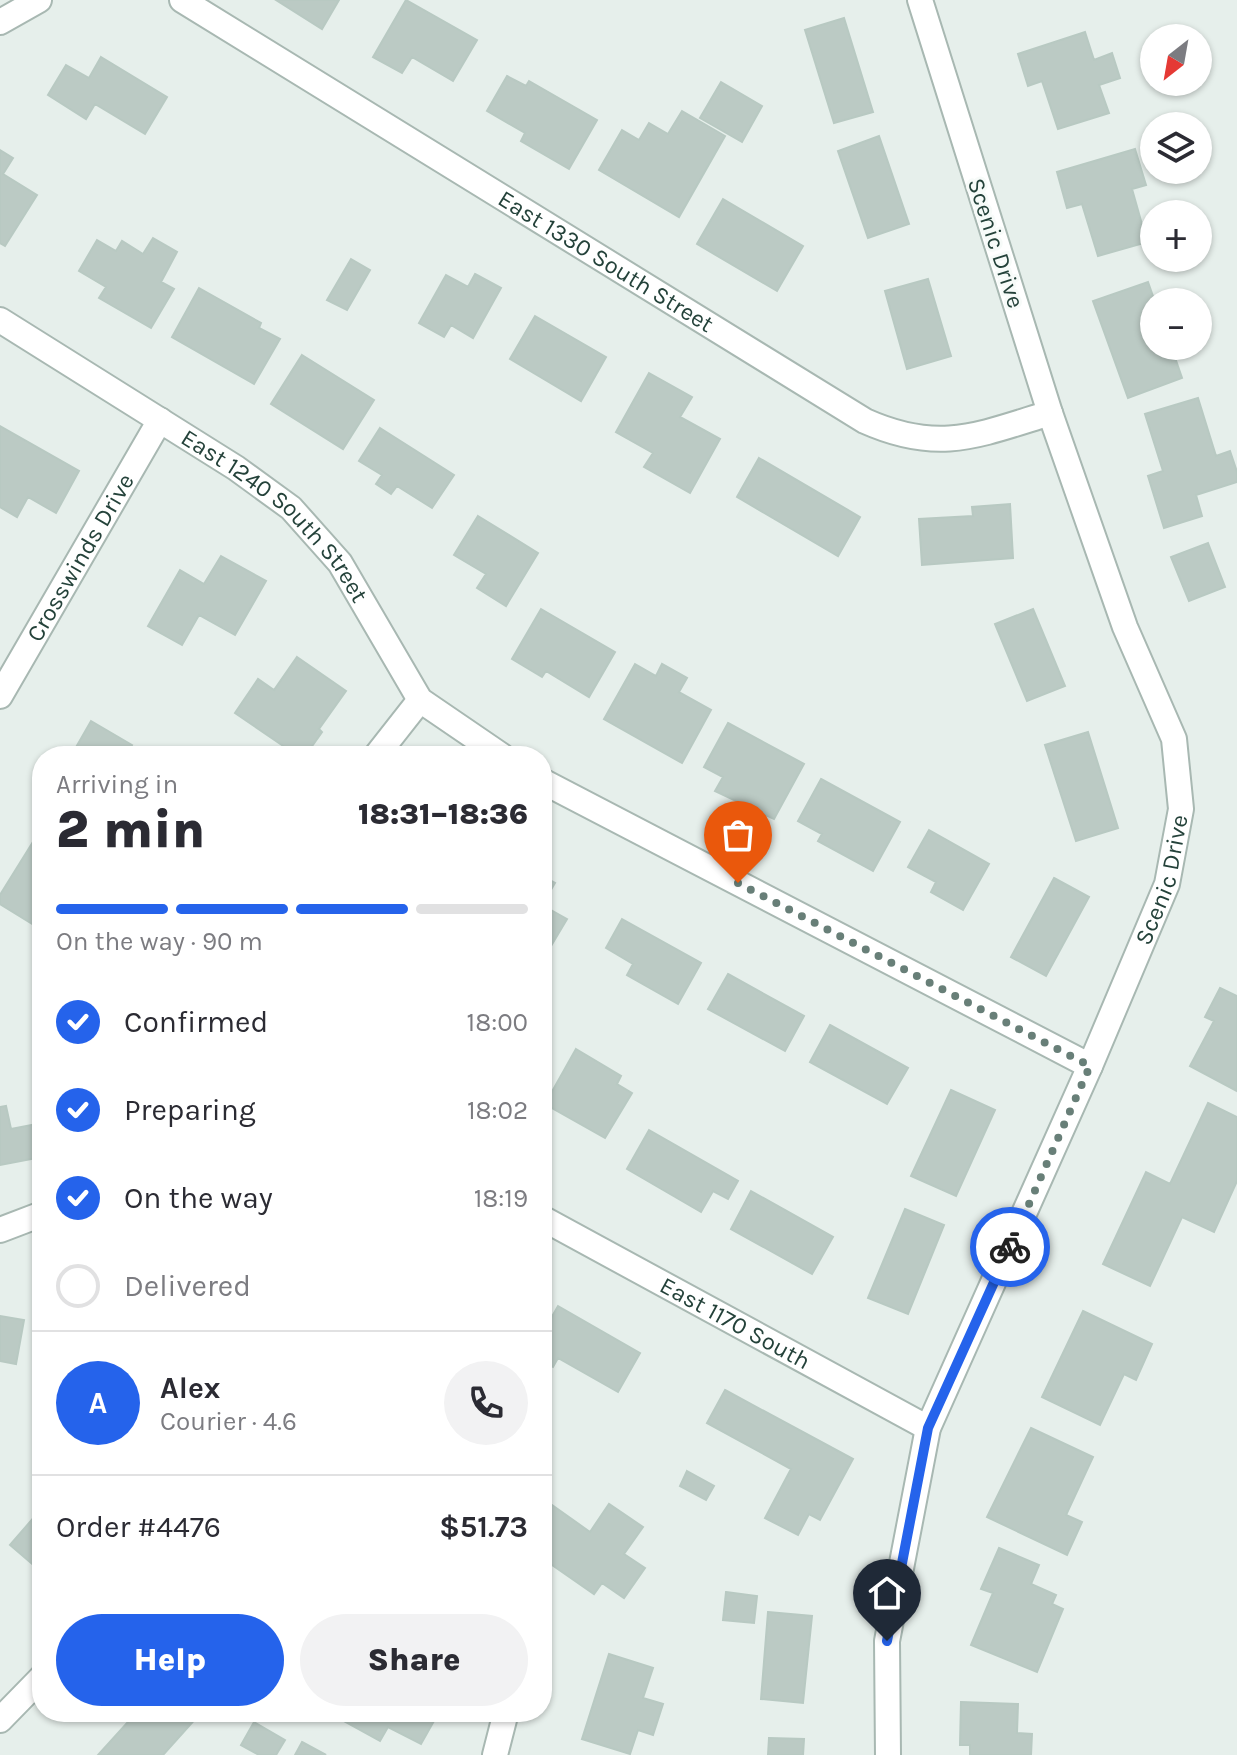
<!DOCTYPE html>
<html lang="en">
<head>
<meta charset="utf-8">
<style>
  body { margin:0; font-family:Karla,sans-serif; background:#f2f2f3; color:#2b2b33; height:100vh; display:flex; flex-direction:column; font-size:30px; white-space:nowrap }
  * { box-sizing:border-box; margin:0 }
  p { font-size:26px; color:#7c7c81 }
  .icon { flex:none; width:44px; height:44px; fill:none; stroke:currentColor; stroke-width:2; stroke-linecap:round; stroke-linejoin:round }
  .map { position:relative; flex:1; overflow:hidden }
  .sheet { position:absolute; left:32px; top:746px; width:520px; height:976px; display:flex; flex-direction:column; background:#fff; border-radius:32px; box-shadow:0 2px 6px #0004 }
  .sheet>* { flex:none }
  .needle { width:52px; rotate:211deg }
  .fabs { position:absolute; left:1140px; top:24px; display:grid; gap:16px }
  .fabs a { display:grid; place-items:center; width:72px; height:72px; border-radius:50%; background:#fff; box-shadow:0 2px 6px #0004; font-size:40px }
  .pin { position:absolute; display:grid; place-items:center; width:68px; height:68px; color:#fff; margin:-82px -34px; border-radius:50% 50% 50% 0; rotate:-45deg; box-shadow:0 0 8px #0007 }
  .pin .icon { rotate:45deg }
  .courier { position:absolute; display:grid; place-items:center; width:80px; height:80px; margin:-40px; border:6px solid #2563eb; border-radius:50%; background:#fff; color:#222; box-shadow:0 2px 10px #0007 }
  .headline em { font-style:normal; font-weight:800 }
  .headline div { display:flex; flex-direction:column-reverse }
  .headline { display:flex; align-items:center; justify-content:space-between; height:136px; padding:0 24px }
  h1 { font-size:52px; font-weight:800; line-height:60px }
  .bar { display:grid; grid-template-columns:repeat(4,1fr); gap:12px 8px; align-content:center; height:96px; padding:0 24px }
  .bar i { height:10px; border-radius:6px; background:#e1e1e2 }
  .bar .on { background:#2563eb }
  .bar p { grid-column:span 4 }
  .line { display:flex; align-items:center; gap:20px; padding:0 24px; border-top:2px solid #e1e1e2 }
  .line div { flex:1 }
  .round { display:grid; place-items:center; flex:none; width:84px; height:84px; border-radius:42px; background:#f2f2f3 }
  ol { padding:0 24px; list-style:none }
  li { display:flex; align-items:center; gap:24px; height:88px }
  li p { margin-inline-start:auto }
  li .icon { padding:8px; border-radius:50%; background:#2563eb; color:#fff; stroke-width:4 }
  li:last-child { color:#7c7c81 }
  li i { width:44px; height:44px; border:4px solid #e1e1e2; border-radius:50% }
  .action { display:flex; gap:16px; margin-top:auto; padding:16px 24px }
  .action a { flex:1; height:92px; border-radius:48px; background:#2563eb; color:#fff; font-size:32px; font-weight:800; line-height:92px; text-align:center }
  .action a+a { background:#f2f2f3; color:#2b2b33 }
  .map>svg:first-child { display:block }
  .building { fill:#bbcac4; stroke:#b8c9c2; stroke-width:2 }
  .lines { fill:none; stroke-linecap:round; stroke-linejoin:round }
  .minor-casing { stroke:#a8b8b2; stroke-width:28 }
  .minor { stroke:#fff; stroke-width:24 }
  .done { stroke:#687f78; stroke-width:8; stroke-dasharray:0 14.4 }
  .route { stroke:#2563eb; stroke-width:10 }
  .labels { text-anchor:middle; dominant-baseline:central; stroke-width:6; stroke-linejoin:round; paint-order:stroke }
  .street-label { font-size:24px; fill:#24423a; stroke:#f7fbf9 }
</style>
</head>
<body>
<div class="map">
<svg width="1237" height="1755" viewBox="0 0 1237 1755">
  <rect width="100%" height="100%" fill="#e6efeb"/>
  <!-- building -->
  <path class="building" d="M276,0H339L322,29Z
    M406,0L477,40L453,81L412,57L402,73L373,57Z
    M844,18L873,112L834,123L805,30Z
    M1085,32L1094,60L1112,53L1120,78L1099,85L1109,113L1058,129L1042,81L1028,86L1018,54Z
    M101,57L167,97L145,134L95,104L86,119L48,95L66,65L89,78Z
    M507,76L526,86L529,81L597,120L569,169L521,141L525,133L487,111Z
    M721,82L762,106L742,142L700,118Z
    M682,111L725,136L679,217L599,170L622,130L639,140L649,123L668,134Z
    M879,136L909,224L868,238L838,151Z
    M1135,149L1146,185L1132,189L1147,242L1098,256L1082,204L1067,208L1057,172Z
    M0,150L13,158L3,174L37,195L5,246L0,243Z
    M723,199L803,246L777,291L697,244Z
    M153,238L177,252L161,282L174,289L151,328L99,298L106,287L79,271L97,240L116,251L122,241L143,254Z
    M351,259L370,270L347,310L327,300Z
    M475,274L501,288L473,338L451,325L444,337L419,323L446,275L468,287Z
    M928,279L951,356L907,369L885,291Z
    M1148,282L1155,302L1154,346H1171L1182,378L1128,398L1093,301Z
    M199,288L261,323L259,328L280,339L254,384L172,337Z
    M535,316L606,357L581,401L510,359Z
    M302,355L374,400L343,449L271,404Z
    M649,373L692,397L680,417L720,439L690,493L644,467L653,453L616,432Z
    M1198,398L1216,456L1230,451L1237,472V482L1196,495L1202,516L1164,528L1148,476L1163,471L1145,414Z
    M0,426L79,471L56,513L28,497L17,517L0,507Z
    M380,428L454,475L432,508L397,486L391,494L376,484L382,475L359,461Z
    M759,458L860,517L838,556L737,497Z
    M1010,504L1013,558L922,565L919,519L973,516L972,507Z
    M478,516L538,553L506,606L477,588L486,574L454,555Z
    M1208,543L1225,587L1189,601L1171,557Z
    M221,556L266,581L235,635L199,615L182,645L148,626L180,570L204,584Z
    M541,609L615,652L589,697L546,671L542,677L512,659Z
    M1033,609L1065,686L1027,701L995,624Z
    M297,657L346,691L319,729L322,732L305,756H298L235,713L258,679L274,690Z
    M635,664L656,676L662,664L687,678L679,692L711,710L682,763L604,719Z
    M91,721L132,745L126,756H71Z
    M728,723L804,764L774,819L715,791L723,777L704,767Z
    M1088,732L1118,828L1076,841L1045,745Z
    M821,779L900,822L873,871L818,841L822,834L798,821Z
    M41,829H42V930L0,904V895Z
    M929,830L989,864L963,910L931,892L936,882L908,867Z
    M542,876L555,883L542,905L567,919L545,956L542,955Z
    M1054,878L1089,897L1046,976L1011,957Z
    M622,919L701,963L678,1004L627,975L633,964L606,948Z
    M728,974L804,1016L785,1051L708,1009Z
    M1220,988L1237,996V1091L1190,1066L1214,1021L1205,1017Z
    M830,1025L908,1068L887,1104L810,1062Z
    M576,1049L621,1076L617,1084L632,1093L605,1138L545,1104Z
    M951,1090L995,1110L956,1196L911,1176Z
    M1208,1103L1237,1117V1181L1214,1232L1182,1217L1150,1286L1103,1264L1146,1172L1170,1184Z
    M6,1106L11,1129L37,1124L42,1157L0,1165V1107Z
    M649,1130L738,1181L728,1199L713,1191L701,1212L627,1169Z
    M751,1191L833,1237L812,1274L731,1229Z
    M905,1209L944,1225L908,1314L868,1298Z
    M558,1306L640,1353L618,1392L558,1358L553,1367L542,1361V1334Z
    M1083,1311L1152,1344L1136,1380L1124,1374L1100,1425L1042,1397Z
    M0,1316L24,1320L16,1364L0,1361Z
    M725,1390L853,1459L820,1520L809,1514L798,1535L765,1518L791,1469L707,1423Z
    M1031,1428L1093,1457L1066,1515L1082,1522L1067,1555L987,1517Z
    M687,1471L714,1486L706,1500L680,1486Z
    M545,1500L590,1532L609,1504L643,1527L624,1554L645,1568L624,1598L602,1583L594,1594L542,1558V1504Z
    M42,1508V1565L38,1569L10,1545Z
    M999,1548L1039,1565L1031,1584L1056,1595L1052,1604L1063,1609L1037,1672L971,1645L993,1593L981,1589Z
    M726,1592L757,1596L754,1623L723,1620Z
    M768,1612L812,1616L803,1703L761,1699Z
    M609,1654L653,1668L643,1698L663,1704L653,1735L638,1730L630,1754L582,1739Z
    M961,1702L1018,1704L1017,1733L1032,1734L1031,1755H970V1745H960Z
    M137,1712H195L199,1715L163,1755H98Z
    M349,1712H439L421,1744L388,1727L380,1741L344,1721Z
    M254,1722L285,1740L276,1755H259L241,1745Z
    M769,1738L804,1739L803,1755H768Z
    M302,1742L326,1755H295Z"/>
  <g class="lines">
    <defs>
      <g id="minor">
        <path id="s1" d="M182,0L865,421C939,454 978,435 1050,413"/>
        <path d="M0,22L39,0"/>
        <path id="s2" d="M0,320L236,468L291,508L340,563L420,700L502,756"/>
        <path id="s3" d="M0,696L160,420"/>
        <path d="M376,756L420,700"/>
        <path d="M542,781L1090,1066"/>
        <path id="s4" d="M542,1218L928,1428"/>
        <path d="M0,1230L42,1214"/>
        <path d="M0,1720L42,1677"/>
        <path d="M495,1755L506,1712"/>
        <path id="s5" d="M888,1755L887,1641L928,1428L1090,1066L1167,884L1181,809L1174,739L1125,627L1050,413L920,0"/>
      </g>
    </defs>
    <!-- minor casing -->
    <use href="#minor" class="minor-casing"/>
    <!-- minor -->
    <use href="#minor" class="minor"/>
  </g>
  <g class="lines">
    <!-- done -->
    <path class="done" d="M738,883L1090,1066L1010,1247"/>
    <!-- route -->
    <path class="route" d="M887,1641L928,1428L1010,1247"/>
  </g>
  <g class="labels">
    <!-- street labels -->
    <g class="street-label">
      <text transform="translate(996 243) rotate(72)">Scenic Drive</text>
      <text stroke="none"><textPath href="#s1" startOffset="498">East 1330 South Street</textPath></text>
      <text stroke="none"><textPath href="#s2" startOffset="340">East 1240 South Street</textPath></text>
      <text stroke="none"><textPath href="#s3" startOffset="160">Crosswinds Drive</textPath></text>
      <text stroke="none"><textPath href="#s5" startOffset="928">Scenic Drive</textPath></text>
      <text stroke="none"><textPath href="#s4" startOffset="220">East 1170 South</textPath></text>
    </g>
  </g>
</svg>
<div class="fabs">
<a><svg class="needle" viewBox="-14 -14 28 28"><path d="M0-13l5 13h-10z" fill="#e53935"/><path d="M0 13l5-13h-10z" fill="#7c7c81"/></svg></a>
<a><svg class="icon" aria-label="layers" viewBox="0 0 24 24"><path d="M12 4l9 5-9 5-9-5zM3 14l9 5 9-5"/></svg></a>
<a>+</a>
<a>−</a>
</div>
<div class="pin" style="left:738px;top:883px;background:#ea580c"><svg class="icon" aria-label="bag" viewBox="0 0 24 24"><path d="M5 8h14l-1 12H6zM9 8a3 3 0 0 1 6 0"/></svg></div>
<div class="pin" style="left:887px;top:1641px;background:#1f2937"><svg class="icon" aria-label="home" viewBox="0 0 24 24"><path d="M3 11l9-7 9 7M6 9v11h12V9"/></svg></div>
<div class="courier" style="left:1010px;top:1247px"><svg class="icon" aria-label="bike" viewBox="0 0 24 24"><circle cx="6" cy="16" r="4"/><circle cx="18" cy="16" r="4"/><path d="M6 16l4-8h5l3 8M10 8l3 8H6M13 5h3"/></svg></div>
<section class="sheet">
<div class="headline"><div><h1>2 min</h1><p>Arriving in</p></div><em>18:31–18:36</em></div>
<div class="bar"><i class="on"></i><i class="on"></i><i class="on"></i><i></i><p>On the way · 90 m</p></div>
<ol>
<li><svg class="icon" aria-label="check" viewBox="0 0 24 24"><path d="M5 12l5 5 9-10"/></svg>Confirmed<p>18:00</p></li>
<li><svg class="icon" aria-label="check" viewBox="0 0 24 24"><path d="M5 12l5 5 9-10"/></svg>Preparing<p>18:02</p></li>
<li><svg class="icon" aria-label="check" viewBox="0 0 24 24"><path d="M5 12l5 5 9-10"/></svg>On the way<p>18:19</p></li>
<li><i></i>Delivered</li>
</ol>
<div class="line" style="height:144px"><b class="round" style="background:#2563eb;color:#fff">A</b><div><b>Alex</b><p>Courier · 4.6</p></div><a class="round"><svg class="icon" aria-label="phone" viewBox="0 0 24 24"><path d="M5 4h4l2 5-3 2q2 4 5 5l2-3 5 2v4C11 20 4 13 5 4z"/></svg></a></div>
<div class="line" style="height:104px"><div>Order #4476</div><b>$51.73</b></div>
<div class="action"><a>Help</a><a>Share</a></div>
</section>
</div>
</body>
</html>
